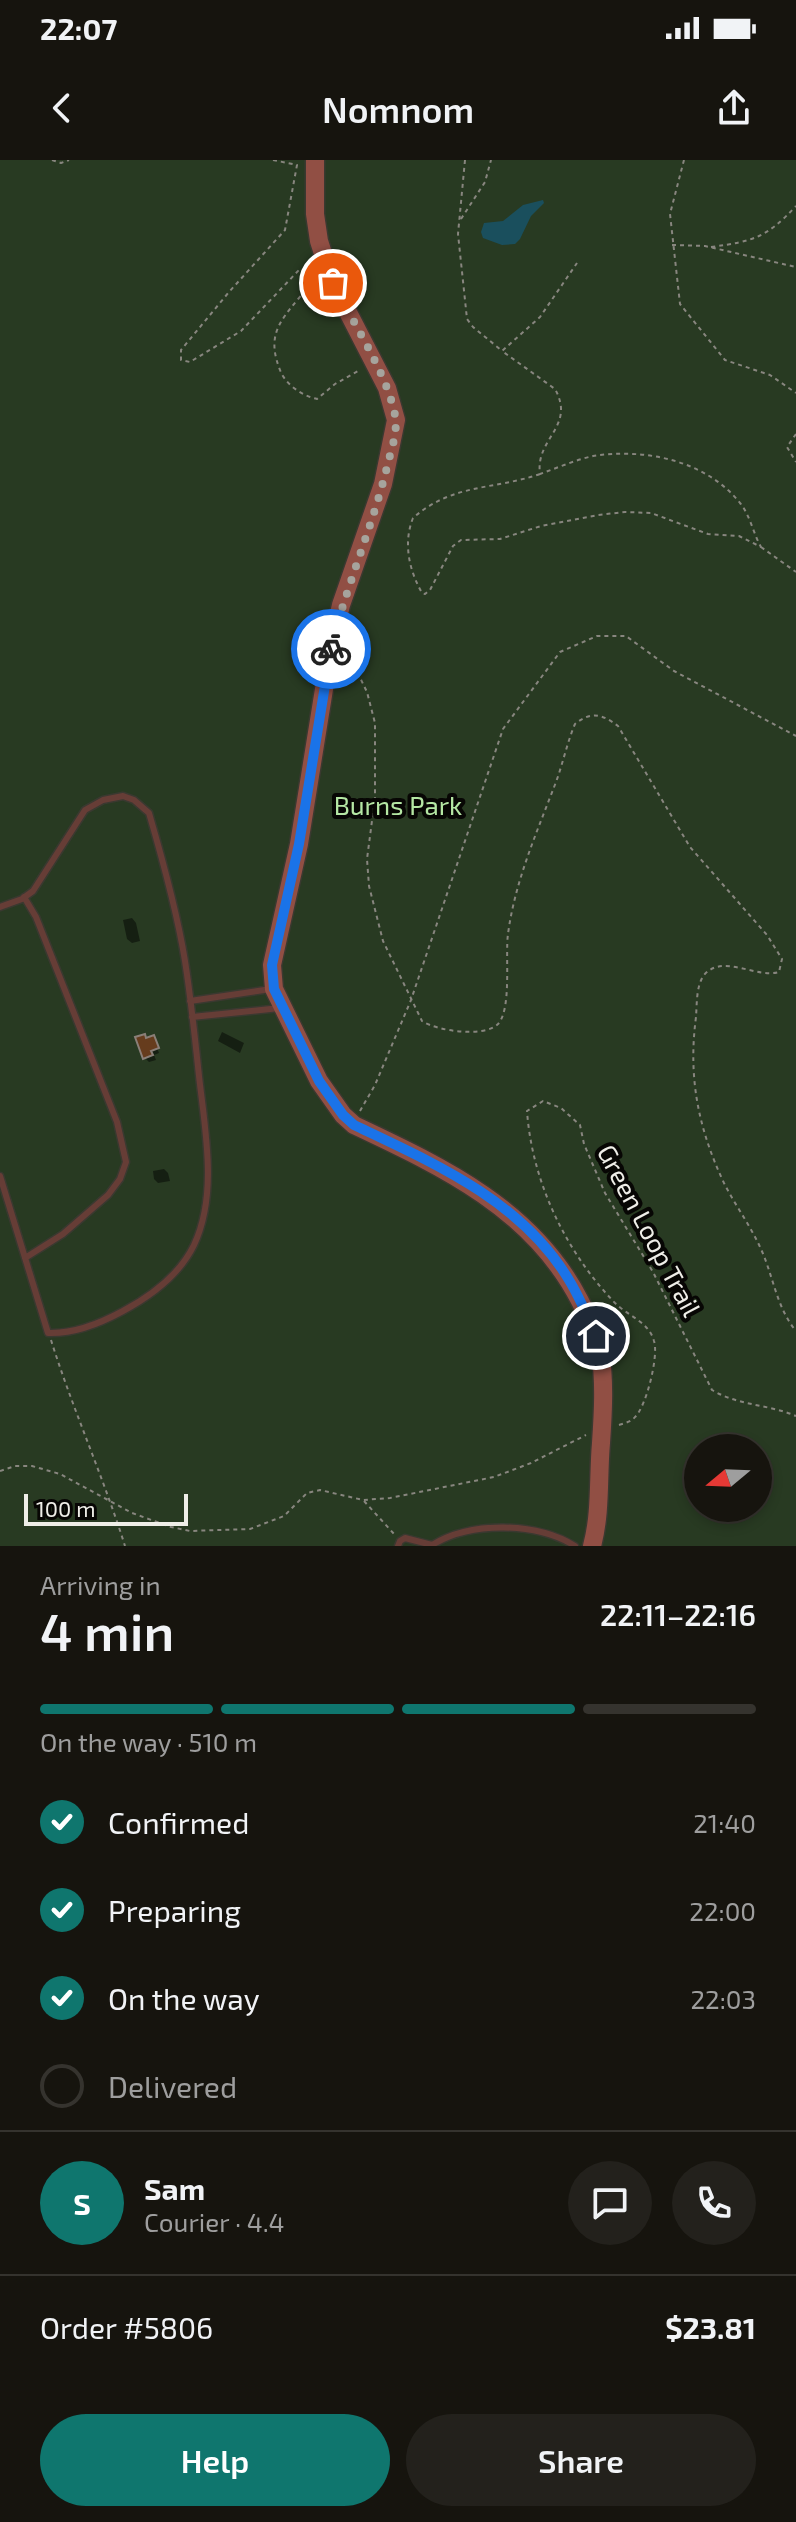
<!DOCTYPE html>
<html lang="en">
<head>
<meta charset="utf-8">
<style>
  body { margin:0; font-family:"Exo 2",sans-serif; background:#23211c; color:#f1f3f6; height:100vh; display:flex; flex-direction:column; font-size:30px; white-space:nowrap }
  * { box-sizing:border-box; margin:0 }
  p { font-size:26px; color:#9e9e9e }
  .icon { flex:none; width:44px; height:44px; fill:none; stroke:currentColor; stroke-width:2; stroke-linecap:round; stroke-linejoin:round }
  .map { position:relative; height:1386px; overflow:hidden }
  .details { display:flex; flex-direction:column; background:#16140e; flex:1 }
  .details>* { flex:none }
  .needle { width:52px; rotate:251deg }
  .controls { position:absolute; left:684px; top:1274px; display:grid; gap:16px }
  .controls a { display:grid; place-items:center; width:88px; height:88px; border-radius:50%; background:#16140e; box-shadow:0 4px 12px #0003,0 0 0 2px #35332e; font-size:40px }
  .scale { position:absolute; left:24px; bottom:20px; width:164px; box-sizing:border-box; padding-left:8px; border:4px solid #efeee8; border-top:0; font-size:22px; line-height:28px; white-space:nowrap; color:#efeee8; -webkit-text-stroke:6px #070604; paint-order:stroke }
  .pin { position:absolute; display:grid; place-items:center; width:68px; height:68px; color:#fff; margin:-34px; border:4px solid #fff; border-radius:50%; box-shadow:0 2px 8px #0007 }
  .courier { position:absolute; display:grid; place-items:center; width:80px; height:80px; margin:-40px; border:6px solid #1a73e8; border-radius:50%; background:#fff; color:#222; box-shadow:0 2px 10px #0007 }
  .head em { font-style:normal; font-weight:600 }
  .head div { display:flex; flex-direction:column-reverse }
  .head { display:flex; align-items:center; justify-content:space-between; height:136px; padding:0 40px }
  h1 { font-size:52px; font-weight:600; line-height:60px }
  .bar { display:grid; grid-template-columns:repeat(4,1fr); gap:12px 8px; align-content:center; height:96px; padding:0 40px }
  .bar i { height:10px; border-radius:6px; background:#35332e }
  .bar .on { background:#0f766e }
  .bar p { grid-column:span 4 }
  .line { display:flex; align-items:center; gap:20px; padding:0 40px; border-top:2px solid #35332e }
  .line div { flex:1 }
  .round { display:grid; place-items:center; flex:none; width:84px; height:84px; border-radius:42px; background:#23211c }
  ol { padding:0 40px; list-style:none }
  li { display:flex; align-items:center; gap:24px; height:88px }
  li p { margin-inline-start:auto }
  li .icon { padding:8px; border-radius:50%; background:#0f766e; color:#fff; stroke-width:4 }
  li:last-child { color:#9e9e9e }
  li i { width:44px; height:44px; border:4px solid #35332e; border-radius:50% }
  .button { display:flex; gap:16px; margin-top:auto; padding:16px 40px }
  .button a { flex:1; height:92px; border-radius:48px; background:#0f766e; color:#fff; font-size:32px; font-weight:600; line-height:92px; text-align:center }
  .button a+a { background:#23211c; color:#f1f3f6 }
  .status { display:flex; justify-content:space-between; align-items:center; height:56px; padding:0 40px; background:#16140e; direction:ltr }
  .status svg { height:22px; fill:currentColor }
  header { display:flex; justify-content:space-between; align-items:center; height:104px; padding:0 40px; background:#16140e; font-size:36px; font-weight:600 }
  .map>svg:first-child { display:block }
  .green { fill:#283a22; fill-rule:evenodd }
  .water { fill:#1a4f5d }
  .shadow { fill:#0007 }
  .building { fill:#663c1d; stroke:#8a7f78; stroke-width:2 }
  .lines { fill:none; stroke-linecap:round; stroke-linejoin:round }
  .lane-casing { stroke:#3a3930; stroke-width:9 }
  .secondary-casing { stroke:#3a3930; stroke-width:21 }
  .path { stroke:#88867f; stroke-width:2; stroke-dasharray:4 4; stroke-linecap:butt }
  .lane { stroke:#663d36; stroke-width:6 }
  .secondary { stroke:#914f44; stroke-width:18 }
  .done { stroke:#a6a49d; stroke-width:8; stroke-dasharray:0 14.4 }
  .route { stroke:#1a73e8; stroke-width:10 }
  .labels { text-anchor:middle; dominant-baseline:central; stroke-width:8; stroke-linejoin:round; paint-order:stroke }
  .park-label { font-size:26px; fill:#b5e7a4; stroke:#070604 }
  .street-label { font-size:26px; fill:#efeee8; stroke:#070604 }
</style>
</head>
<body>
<div class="status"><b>22:07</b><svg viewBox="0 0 49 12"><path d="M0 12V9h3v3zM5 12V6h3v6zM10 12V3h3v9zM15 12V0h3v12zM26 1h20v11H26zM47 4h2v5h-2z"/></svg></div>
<header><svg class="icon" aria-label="back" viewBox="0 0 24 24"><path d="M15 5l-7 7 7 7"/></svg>Nomnom<svg class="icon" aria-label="share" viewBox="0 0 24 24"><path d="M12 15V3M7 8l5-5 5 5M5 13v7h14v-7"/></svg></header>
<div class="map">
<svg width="796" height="1386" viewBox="0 0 796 1386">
  <rect width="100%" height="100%" fill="#1d1b12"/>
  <!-- green -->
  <path class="green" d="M0,0H796V1386H0ZM698,1288H758V1348H698Z"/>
  <!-- water -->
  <path class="water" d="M543,40L544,43L531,56L520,79L515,84L502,85L483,78L481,72L484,63L503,61L523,45Z"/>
  <!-- shadow -->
  <path class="shadow" d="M132,758L136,763L140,781L132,783L127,779L123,760Z
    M222,872L244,883L240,893L218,881Z
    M144,876L148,880L154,877L156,880H154L159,893L154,895L156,900L149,902L145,898Z
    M164,1009L168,1013L170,1021L158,1023L154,1019L153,1011Z"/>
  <!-- building -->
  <path class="building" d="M145,874L146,878L154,875L159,888L151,891L153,895L143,899L135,877Z"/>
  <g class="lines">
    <defs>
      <path id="lane" d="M24,737L36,757L117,962L126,1002L120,1019L108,1035L63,1074L25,1098
        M0,747L22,739L33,731L85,650L103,640L123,636L134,640L149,653C163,701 177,751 185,801C191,839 195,878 199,916C205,970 218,1034 194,1085C180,1114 151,1136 123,1151C101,1163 74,1174 48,1173L0,1016
        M190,841L271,829
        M192,857L280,848
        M398,1386L400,1381L405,1378L432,1385C471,1361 536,1362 575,1386"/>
      <path id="secondary" d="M315,0V54L319,81L326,103L333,123L387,228L396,260L383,324L341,445L330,492L299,684L272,805L274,829L319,921L343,955L354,965C443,1007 533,1049 580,1141C588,1157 596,1174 600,1192C605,1220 603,1254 601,1283C598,1317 601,1353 592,1386"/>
    </defs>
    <!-- lane casing -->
    <use href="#lane" class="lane-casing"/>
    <!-- secondary casing -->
    <use href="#secondary" class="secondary-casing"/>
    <!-- path -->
    <path class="path" d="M52,0L61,3L69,0
      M273,0L297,5L285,70L229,132L181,190V200L190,202L241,171L299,110L310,116C310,126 305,130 299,138C278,163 267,177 280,210C285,224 302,236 317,239L335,224L360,210
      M465,0L458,74L467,159L473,167L501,190
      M684,0L670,54L680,144L725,200L770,215L796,233
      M461,59L485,22L491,0
      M672,85L705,86L796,107
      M711,87C754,81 766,78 796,46
      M796,274L787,287L796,302
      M540,314C494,330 453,323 413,358C403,383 409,410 422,433L425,434L430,430L453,386L461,380L500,379L541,366L598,355L625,352L651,353L708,374L739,376L761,387C753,373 750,355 740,343C706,300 644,288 593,296C575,300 557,308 540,314C535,278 576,267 555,229L502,191L540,157L577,103
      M761,387L796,412
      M347,491L367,532L375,563V638L367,699L369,726L383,781L422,861C437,871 484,878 498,864C512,849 505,795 508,774C515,721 537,672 556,622C563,603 567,583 575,564C591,551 602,554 618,566L690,687L767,775L782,799L779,812C756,819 723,793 704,815C696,826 697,844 696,857C688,917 698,968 724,1023C735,1045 750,1065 760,1087C773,1114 776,1147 796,1171
      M360,951L375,925L411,840L503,569L560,492L597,476H626L674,511L796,576
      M51,1180C73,1250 103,1316 125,1386
      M619,1265C625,1263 631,1262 635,1257C646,1247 659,1196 654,1181C649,1162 628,1156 615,1143C566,1092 532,1022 527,951L543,941L561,948L580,965L584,984L605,1033L653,1112L712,1230C739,1246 768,1244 796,1256
      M0,1311L15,1306H32L60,1314L132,1353L171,1367L190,1371L250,1369L284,1356L307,1333L320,1330L363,1340L390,1338L494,1317L531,1303L586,1275
      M364,1341L395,1375"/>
    <!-- lane -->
    <use href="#lane" class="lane"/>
    <!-- secondary -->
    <use href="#secondary" class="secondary"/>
  </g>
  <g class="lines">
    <!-- done -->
    <path class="done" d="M331,489C346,426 373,366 388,303C392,287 398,271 395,255C386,211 353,163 333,123"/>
    <!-- route -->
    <path class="route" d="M331,489L299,684L272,805L274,829L319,921L343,955L354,965C434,1003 522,1041 569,1120C580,1138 588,1157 596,1176"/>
  </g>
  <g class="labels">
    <!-- park labels -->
    <g class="park-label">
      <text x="398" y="644">Burns Park</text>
    </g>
    <!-- street labels -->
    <g class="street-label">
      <text transform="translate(650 1070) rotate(62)">Green Loop Trail</text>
    </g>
  </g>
</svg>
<div class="controls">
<a><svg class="needle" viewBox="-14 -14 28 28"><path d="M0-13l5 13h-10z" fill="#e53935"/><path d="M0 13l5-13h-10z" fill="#9e9e9e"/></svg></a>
</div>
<div class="scale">100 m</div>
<div class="pin" style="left:333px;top:123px;background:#ea580c"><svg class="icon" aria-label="bag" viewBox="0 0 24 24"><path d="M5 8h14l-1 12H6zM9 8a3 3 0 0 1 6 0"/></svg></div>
<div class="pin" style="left:596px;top:1176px;background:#1f2937"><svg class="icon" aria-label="home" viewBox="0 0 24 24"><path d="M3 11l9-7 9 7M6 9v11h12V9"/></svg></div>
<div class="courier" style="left:331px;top:489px"><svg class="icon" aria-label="bike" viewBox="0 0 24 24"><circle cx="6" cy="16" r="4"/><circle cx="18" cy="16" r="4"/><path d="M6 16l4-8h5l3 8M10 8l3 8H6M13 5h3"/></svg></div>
</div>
<section class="details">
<div class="head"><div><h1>4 min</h1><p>Arriving in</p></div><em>22:11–22:16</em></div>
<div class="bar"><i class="on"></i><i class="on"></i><i class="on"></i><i></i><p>On the way · 510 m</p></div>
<ol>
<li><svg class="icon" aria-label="check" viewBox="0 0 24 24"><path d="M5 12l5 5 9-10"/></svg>Confirmed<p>21:40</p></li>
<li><svg class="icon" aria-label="check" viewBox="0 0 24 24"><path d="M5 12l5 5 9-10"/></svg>Preparing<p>22:00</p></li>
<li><svg class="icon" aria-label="check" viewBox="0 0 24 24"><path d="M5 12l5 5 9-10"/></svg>On the way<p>22:03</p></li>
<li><i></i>Delivered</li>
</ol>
<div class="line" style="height:144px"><b class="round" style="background:#0f766e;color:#fff">S</b><div><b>Sam</b><p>Courier · 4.4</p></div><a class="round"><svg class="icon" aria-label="chat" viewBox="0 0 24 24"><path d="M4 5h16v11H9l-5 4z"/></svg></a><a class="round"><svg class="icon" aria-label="phone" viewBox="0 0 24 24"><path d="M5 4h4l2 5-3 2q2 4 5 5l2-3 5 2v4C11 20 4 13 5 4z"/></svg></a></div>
<div class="line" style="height:104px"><div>Order #5806</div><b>$23.81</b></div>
<div class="button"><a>Help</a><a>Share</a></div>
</section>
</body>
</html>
